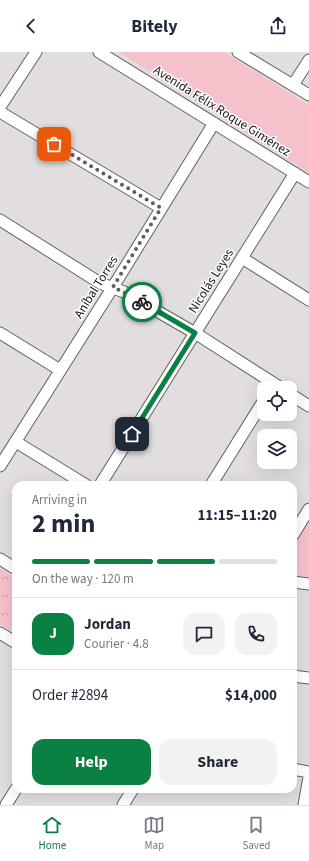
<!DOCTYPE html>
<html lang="en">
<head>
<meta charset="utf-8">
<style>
  body { margin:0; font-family:"Source Sans 3",sans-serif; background:#f2f2f3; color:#1f2937; height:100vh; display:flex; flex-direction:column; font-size:15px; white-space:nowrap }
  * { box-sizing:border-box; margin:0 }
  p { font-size:13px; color:#747a83 }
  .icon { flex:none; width:22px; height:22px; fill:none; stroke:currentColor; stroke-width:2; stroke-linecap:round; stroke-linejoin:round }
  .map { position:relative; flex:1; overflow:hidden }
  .sheet { position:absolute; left:12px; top:429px; width:285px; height:312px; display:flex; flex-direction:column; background:#fff; border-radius:12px; box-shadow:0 4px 16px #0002 }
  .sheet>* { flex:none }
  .buttons { position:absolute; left:257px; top:329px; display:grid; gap:8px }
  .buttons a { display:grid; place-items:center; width:40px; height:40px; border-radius:8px; background:#fff; box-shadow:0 4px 16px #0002; font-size:20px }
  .pin { position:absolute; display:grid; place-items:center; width:34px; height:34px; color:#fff; margin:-17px; border-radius:8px; box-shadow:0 2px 6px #0006 }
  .courier { position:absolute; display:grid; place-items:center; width:40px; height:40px; margin:-20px; border:3px solid #0b8043; border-radius:50%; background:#fff; color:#222; box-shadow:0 1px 5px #0007 }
  .headline em { font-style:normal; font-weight:700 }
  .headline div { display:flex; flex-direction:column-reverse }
  .headline { display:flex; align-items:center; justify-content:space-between; height:68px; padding:0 20px }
  h1 { font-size:26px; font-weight:700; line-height:30px }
  .bar { display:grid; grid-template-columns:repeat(4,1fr); gap:6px 4px; align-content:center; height:48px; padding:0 20px }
  .bar i { height:5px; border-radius:3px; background:#e0e1e3 }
  .bar .on { background:#0b8043 }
  .bar p { grid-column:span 4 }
  .line { display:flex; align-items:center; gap:10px; padding:0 20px; border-top:1px solid #e0e1e3 }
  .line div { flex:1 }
  .round { display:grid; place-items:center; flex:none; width:42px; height:42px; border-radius:12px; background:#f2f2f3 }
  .action { display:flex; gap:8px; margin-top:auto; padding:8px 20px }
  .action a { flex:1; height:46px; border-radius:12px; background:#0b8043; color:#fff; font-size:16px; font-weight:700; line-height:46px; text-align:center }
  .action a+a { background:#f2f2f3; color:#1f2937 }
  header { display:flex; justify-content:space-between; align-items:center; height:52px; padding:0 20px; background:#fff; font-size:18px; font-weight:700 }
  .tab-bar { display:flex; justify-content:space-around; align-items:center; height:56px; border-top:1px solid #e0e1e3; background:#fff; font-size:11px; color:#747a83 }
  .tab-bar a { display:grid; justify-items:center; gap:2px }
  .tab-bar .on { color:#0b8043 }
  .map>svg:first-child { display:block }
  .green { fill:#f7c1cc }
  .park { fill:url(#park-crowns) }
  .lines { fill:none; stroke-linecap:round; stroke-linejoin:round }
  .minor-casing { stroke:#646060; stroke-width:13 }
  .minor { stroke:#fff; stroke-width:11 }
  .done { stroke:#5f5d5e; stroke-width:4; stroke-dasharray:0 7.2 }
  .route { stroke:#0b8043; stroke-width:5 }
  .labels { text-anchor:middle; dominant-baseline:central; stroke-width:3; stroke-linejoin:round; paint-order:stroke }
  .street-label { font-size:13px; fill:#191718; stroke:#fff }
</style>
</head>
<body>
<header><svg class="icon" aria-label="back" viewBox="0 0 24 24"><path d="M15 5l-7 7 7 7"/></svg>Bitely<svg class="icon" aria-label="share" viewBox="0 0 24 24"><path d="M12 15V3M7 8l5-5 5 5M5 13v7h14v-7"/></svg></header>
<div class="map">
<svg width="309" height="753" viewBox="0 0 309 753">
  <defs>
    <pattern id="park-crowns" width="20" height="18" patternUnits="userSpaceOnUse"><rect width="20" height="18" fill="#f7c1cc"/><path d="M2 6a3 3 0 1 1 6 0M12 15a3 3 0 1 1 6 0" fill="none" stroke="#d3a5ae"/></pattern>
  </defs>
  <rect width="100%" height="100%" fill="#e2dedf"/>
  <!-- green -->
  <path class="green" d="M119,0H224L309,53V121Z
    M309,468V525L293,523V493Z"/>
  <!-- park -->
  <path class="park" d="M0,517L16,527V582L0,572Z"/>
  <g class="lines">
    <defs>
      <path id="minor" d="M99,0L309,130
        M238,0L309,43
        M293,33L309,8
        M0,55L36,0
        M0,60L161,156
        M0,168L100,231L124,240L195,281L281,336
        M242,206L309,248
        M0,281L60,318
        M290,342L309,354
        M16,390L86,433
        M0,414L113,235L214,71
        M100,433L295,121
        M211,433L264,348
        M293,483L309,457
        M0,507L16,517
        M293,530L309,532
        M0,581L16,591
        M293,624L309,626
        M293,717L309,720
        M6,753L16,737
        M123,753L133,737
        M304,753L309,725"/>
    </defs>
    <!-- minor casing -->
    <use href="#minor" class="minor-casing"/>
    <!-- minor -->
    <use href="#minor" class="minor"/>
  </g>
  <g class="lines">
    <!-- done -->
    <path class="done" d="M54,92L161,156L113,235L142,250"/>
    <!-- route -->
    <path class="route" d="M132,382L195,281L142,250"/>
  </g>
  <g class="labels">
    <!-- street labels -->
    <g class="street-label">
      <text transform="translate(222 59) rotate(32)">Avenida Félix Roque Giménez</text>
      <text transform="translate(211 229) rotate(-58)">Nicolás Leyes</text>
      <text transform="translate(96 235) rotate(-58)">Aníbal Torres</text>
    </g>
  </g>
</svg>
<div class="buttons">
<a><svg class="icon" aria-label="locate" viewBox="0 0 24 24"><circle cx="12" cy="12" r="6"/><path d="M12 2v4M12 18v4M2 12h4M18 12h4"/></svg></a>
<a><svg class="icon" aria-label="layers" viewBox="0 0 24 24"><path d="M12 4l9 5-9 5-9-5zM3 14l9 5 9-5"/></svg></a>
</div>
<div class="pin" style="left:54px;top:92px;background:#ea580c"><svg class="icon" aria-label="bag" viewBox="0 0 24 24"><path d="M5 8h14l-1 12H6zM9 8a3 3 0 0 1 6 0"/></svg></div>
<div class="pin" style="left:132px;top:382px;background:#1f2937"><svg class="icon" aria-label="home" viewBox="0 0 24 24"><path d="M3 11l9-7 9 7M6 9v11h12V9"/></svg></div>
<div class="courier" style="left:142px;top:250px"><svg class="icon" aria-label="bike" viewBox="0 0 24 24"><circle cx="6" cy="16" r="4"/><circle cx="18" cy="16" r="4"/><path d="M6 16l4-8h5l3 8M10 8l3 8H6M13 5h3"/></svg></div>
<section class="sheet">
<div class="headline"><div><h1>2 min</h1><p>Arriving in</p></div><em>11:15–11:20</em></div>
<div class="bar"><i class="on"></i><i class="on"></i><i class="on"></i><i></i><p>On the way · 120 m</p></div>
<div class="line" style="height:72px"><b class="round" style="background:#0b8043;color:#fff">J</b><div><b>Jordan</b><p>Courier · 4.8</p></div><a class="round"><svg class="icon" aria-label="chat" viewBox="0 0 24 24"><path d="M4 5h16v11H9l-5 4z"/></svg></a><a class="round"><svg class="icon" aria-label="phone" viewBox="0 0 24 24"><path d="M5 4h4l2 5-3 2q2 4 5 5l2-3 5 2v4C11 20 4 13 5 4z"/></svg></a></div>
<div class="line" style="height:52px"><div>Order #2894</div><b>$14,000</b></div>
<div class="action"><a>Help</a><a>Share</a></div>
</section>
</div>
<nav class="tab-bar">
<a class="on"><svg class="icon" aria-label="home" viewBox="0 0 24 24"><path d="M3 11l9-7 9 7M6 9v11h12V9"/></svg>Home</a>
<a><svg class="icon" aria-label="map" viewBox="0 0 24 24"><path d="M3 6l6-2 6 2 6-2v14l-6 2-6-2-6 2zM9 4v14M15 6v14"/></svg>Map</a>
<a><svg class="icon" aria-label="saved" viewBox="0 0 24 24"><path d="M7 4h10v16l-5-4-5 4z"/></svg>Saved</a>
</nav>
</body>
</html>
